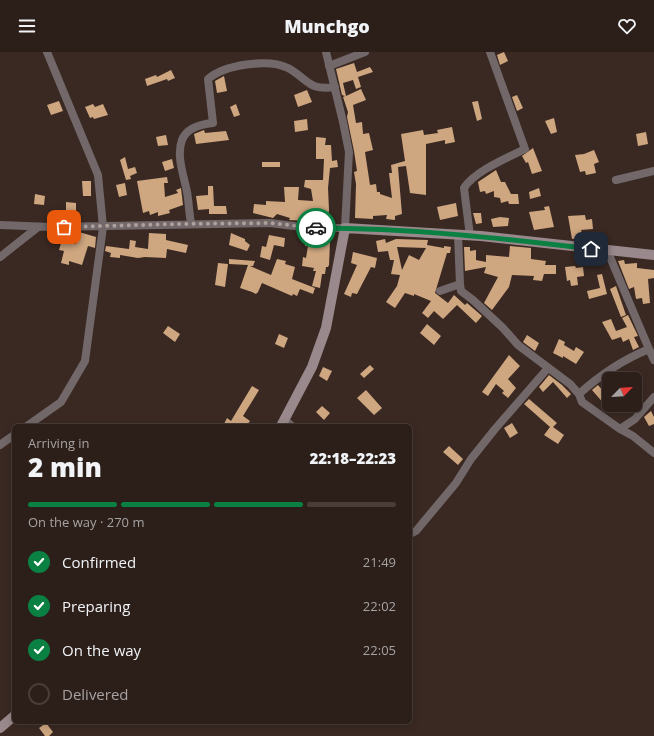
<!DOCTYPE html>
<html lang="en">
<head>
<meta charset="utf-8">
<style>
  body { margin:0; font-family:"Open Sans",sans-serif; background:#382c27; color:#f1f3f6; height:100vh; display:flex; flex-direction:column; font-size:15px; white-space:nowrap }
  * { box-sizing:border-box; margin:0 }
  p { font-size:13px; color:#a6a2a2 }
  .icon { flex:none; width:22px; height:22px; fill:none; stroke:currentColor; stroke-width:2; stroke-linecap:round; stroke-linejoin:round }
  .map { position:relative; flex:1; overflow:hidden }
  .drawer { position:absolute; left:12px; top:372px; width:400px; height:300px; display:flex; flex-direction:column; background:#2c1f1a; border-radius:6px; box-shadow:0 2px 10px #0003,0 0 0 1px #483d39 }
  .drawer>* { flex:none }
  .needle { width:26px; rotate:66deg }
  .tools { position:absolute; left:602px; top:320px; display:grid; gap:8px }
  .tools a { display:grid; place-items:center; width:40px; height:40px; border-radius:6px; background:#2c1f1a; box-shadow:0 2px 10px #0003,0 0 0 1px #483d39; font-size:20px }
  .pin { position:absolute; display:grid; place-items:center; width:34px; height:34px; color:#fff; margin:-17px; border-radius:8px; box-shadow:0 2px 6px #0006 }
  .courier { position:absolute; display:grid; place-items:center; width:40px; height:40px; margin:-20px; border:3px solid #0b8043; border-radius:50%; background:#fff; color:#222; box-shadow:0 1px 5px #0007 }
  .headline em { font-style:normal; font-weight:800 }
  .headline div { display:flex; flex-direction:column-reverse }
  .headline { display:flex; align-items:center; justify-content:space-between; height:68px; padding:0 16px }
  h1 { font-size:26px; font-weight:800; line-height:30px }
  .bar { display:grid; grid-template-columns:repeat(4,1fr); gap:6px 4px; align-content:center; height:48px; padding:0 16px }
  .bar i { height:5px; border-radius:3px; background:#483d39 }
  .bar .selected { background:#0b8043 }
  .bar p { grid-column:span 4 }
  ol { padding:0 16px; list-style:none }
  li { display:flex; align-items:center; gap:12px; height:44px }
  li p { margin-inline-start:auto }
  li .icon { padding:4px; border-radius:50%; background:#0b8043; color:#fff; stroke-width:4 }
  li:last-child { color:#a6a2a2 }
  li i { width:22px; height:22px; border:2px solid #483d39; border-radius:50% }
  header { display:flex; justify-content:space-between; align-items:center; height:52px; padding:0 16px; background:#2c1f1a; font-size:18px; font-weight:800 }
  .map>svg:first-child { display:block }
  .building { fill:#cea680; fill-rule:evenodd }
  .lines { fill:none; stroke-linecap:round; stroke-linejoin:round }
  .street { stroke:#72686a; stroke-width:8 }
  .secondary { stroke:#99898c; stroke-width:10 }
  .done { stroke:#aea19b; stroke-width:4; stroke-dasharray:0 7.2 }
  .route { stroke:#0b8043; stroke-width:5 }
</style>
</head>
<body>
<header><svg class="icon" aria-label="menu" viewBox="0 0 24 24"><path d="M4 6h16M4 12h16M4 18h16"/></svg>Munchgo<svg class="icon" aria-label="heart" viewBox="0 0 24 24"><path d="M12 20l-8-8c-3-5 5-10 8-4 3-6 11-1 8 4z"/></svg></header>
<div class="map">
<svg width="654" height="684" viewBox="0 0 654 684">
  <rect width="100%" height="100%" fill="#3a2922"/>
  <!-- building -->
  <path class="building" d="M504,0L508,9L500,13L497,3Z
    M354,11L357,20L370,15L373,20L358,25L361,35L356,37L353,28L343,31L346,44L361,37L366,48L353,53L356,71L362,70L363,82L369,81L373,98L365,100L370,133L376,132L377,140H380V142L392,146L389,121H392L391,113L405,109L401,82L423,78L424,83L438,81L437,78L452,75L455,90L445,92V88L426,92V143L410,141L406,114L398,115L402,162L395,164V168L386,167L387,163L373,164V167L355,166L356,132L354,120L357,119L354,99L347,65L348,60L343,45L345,44L342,43L336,17Z
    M171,18L175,26L168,29L167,27L147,34L145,27L156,23L157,25Z
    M224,24L227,39L217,41L215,29Z
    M307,38L312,50L298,55L294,43Z
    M517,43L523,56L517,59L512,45Z
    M59,49L63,59L51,63L47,53Z
    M478,49L482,67L477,69L472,50Z
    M93,52L95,55L103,52L108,63L94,67L93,65L90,66L85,55Z
    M236,52L240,63L234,65L230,55Z
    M554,66L557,80L551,82L545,69Z
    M307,67L308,78L295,80L294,69Z
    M204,78L205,81L226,79L229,88L196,92L194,82Z
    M646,80L648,92L638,94L636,82Z
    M166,83L168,93L158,94L156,85Z
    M316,85L326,86L325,93H331L332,109L337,108L338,115L330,116L328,136L329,158L328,164H326V170L289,168L290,166L277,162L273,166L253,161L254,152L266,153V149L285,150L284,135H299L298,148L313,149L311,137L304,135L305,128H323L324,107H316Z
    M533,96L542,119L532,122L528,110L526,111L522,104Z
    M594,98L599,110L594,112L596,121L586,123L585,119L580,120L575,103L584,102Z
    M125,105L128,117L135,115L137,121L130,124L131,127L126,128L120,108Z
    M172,107L174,116L165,119L162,110Z
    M262,110H280V115H262Z
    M496,118L501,130H505L511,142H518L519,152H509L508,149L501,151L500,146L494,145V139L486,142L485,139L480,140L478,130Z
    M167,125L168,131H164L165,145L178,141L176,138L181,136L183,153L169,158L170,161L158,164V160L150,163L149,159L143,161L137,129Z
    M82,129H91V144H83Z
    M125,131L127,143L119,145L116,133Z
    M208,134H213L214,154H226L227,162H209V157L198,158L196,144L208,143Z
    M539,136L541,144L530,147L529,140Z
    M35,142L45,144L44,153L34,152Z
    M66,150L76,151V167L66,166Z
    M456,151L458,164L440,168L437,155Z
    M549,154L554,175L534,178L529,160L545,158L544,155Z
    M473,161H481L482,171L476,172Z
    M585,163L586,168L592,167L593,177L581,178L583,185L572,187L568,164Z
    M500,165L509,166L508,174L493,175L491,167Z
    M79,180L96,185L95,196L88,194L82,213L69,209V213L61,211L64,199L59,198L62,188L76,192Z
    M149,181L166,182V188L188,193L186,201L167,197L166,206L145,205L138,206L120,203V206L110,205L111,201L105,199L106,194L129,197L130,188L136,189L135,195L148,197Z
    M231,181L245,187V189L250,193L247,199L229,193Z
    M269,183L285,186L284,195L274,193L270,208L260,205L262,194L266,195Z
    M306,184L319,186L318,189L330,190L329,213L328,215H326L325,222H322L320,236L312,234L316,219H313L314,216L302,214L303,205L306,206L308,194H305Z
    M385,187L386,191L396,187L428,188L427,193L444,196V194L451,195L450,201H447L435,241L448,251L454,243L465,253L467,251L482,264L476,271L457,253L443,267L434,259L428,266L422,261L431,249L414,242V244L405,241L395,256L386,250L397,234L400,223L391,222L394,208H390L388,199L378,200L376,189ZM397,195L426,196L419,208L409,203L402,218Z
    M510,194L531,196V207L546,209L545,213H556V222H544L542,229L533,228L534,224L512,223L509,235L492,258L484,251L498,225L484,221L486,215L465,219L464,195H470V199L476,198V208L486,210V203L509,205Z
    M353,200L377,206L375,216L371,215L357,242L352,241L351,245L344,242L357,213L351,211Z
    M229,207L255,209L253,214H250L271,223L277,207L286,209L285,212L295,215L292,227L315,236L313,242L300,237L297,244L293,242L292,244L262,231L258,240L256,242L252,240L240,236L248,213L229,212Z
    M624,208L625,212L637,211V216L654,218V226L648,227L650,251L643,252L642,246L636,247L634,235L629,237L618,209Z
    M218,211L228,212L225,235L215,233Z
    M575,214L576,216L583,215L584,224L577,225L578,233L571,234L570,228L567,229L565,215Z
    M602,222L607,242L589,247L587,239L600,236L597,223Z
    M616,234L626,263L621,265L610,237Z
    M628,263L638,284L634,285L639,295L633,298L629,287L623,290L621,285L612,288L602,270L611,267L616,279L627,275L622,266Z
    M427,272L441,284L434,293L420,281Z
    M168,274L180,282L175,290L163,281Z
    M279,282L288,286L284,296L275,292Z
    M527,283L539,291L535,299L523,290Z
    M559,287L565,290L564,293L574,299L576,295L584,300L576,312L563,304V306L553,301Z
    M509,303L520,314L508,327L516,336L508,346L502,341L504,339L496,332L488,344L482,340Z
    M370,313L374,317L364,326L360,322Z
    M323,315L332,319L327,329L319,324Z
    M549,323L562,333L571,342L567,346L553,330L543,340L539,335Z
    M598,333L609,346V350L605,353L592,338Z
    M252,334L259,338L243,364L250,369L246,374H227L224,372L227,366L231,369Z
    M366,338L382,356L374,363L357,346Z
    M529,347L557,371L553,375L564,383L558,392L544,383L550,375L524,352Z
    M322,354L330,361L324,368L316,360Z
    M651,359L654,365V372L649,374L644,365Z
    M512,371L518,381L510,386L504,376Z
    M449,394L463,407L458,413L443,400Z
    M46,671L53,680L49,684H45L39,676Z"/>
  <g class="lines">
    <!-- street -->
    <path class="street" d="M329,14L365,0
      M616,128L654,119
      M191,171C189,161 189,151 187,140C184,124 176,104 182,88C187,75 202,72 213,71L208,27C224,13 268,6 288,16C308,27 308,39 335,35
      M0,173L51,175L270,171L310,176H345L349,100L343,70L326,0
      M470,184L464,136C475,119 507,106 525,97L490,0
      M0,205L38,175
      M460,232L461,239L473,248L503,276L518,293L570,332L579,342L582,350L620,377L633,384L654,401
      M440,239L460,232L458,183
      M649,297L654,308
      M579,342C600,323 622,308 649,297L607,198
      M285,368L292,374
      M27,374L61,350L85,309L103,175L98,123L47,0
      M620,377L635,367L654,345
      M0,393L14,383
      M410,482L416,479L456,431L471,407L495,377L548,316"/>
    <!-- secondary -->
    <path class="secondary" d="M281,374L312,315L326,276L345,176L481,184L654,203
      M0,676L14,664"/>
  </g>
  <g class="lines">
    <!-- done -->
    <path class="done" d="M64,175L179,172L270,171L316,176"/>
    <!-- route -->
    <path class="route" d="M316,176C408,176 500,186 591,197"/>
  </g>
</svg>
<div class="tools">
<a><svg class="needle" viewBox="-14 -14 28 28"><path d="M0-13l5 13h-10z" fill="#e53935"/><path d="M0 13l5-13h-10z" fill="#a6a2a2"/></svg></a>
</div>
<div class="pin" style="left:64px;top:175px;background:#ea580c"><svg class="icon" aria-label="bag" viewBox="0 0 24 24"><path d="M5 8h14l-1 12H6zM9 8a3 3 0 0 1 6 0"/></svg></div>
<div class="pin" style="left:591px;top:197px;background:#1f2937"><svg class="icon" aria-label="home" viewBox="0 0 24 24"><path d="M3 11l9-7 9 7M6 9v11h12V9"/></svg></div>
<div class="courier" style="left:316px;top:176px"><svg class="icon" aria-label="car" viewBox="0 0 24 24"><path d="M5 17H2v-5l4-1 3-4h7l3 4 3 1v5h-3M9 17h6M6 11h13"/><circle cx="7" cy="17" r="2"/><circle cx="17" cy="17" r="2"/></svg></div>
<section class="drawer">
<div class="headline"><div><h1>2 min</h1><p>Arriving in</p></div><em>22:18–22:23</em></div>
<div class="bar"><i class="selected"></i><i class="selected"></i><i class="selected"></i><i></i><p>On the way · 270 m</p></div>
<ol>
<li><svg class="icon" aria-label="check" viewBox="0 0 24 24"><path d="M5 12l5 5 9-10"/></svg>Confirmed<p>21:49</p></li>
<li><svg class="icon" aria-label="check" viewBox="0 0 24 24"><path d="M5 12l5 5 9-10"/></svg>Preparing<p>22:02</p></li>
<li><svg class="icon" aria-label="check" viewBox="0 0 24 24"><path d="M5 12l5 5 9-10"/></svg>On the way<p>22:05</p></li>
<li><i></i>Delivered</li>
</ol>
</section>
</div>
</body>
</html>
